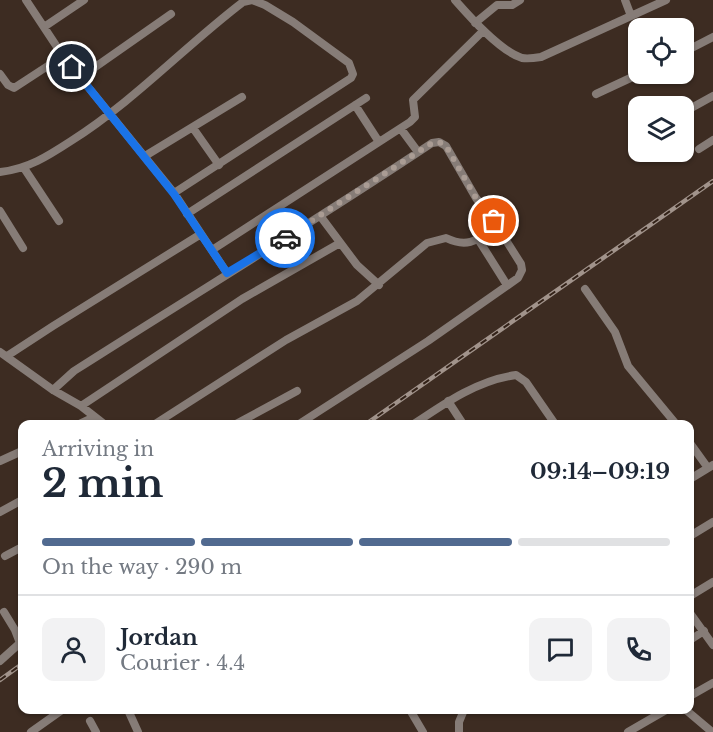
<!DOCTYPE html>
<html lang="en">
<head>
<meta charset="utf-8">
<style>
  body { margin:0; font-family:"Libre Baskerville",serif; background:#f2f2f3; color:#1f2937; height:100vh; display:flex; flex-direction:column; font-size:22px; white-space:nowrap }
  * { box-sizing:border-box; margin:0 }
  p { font-size:20px; color:#747a83 }
  .icon { flex:none; width:33px; height:33px; fill:none; stroke:currentColor; stroke-width:2; stroke-linecap:round; stroke-linejoin:round }
  .map { position:relative; flex:1; overflow:hidden }
  .sheet { position:absolute; left:18px; top:420px; width:676px; height:294px; display:flex; flex-direction:column; background:#fff; border-radius:12px; box-shadow:0 2px 4px #0004 }
  .sheet>* { flex:none }
  .tools { position:absolute; left:628px; top:18px; display:grid; gap:12px }
  .tools a { display:grid; place-items:center; width:66px; height:66px; border-radius:12px; background:#fff; box-shadow:0 2px 4px #0004; font-size:30px }
  .pin { position:absolute; display:grid; place-items:center; width:51px; height:51px; color:#fff; margin:-26px; border:3px solid #fff; border-radius:50%; box-shadow:0 2px 6px #0007 }
  .courier { position:absolute; display:grid; place-items:center; width:60px; height:60px; margin:-30px; border:4px solid #1a73e8; border-radius:50%; background:#fff; color:#222; box-shadow:0 2px 8px #0007 }
  .headline em { font-style:normal; font-weight:700 }
  .headline div { display:flex; flex-direction:column-reverse }
  .headline { display:flex; align-items:center; justify-content:space-between; height:102px; padding:0 24px }
  h1 { font-size:39px; font-weight:700; line-height:45px }
  .bar { display:grid; grid-template-columns:repeat(4,1fr); gap:9px 6px; align-content:center; height:72px; padding:0 24px }
  .bar i { height:8px; border-radius:4px; background:#e0e1e3 }
  .bar .current { background:#516a90 }
  .bar p { grid-column:span 4 }
  .line { display:flex; align-items:center; gap:15px; padding:0 24px; border-top:2px solid #e0e1e3 }
  .line div { flex:1 }
  .round { display:grid; place-items:center; flex:none; width:63px; height:63px; border-radius:12px; background:#f2f2f3 }
  .map>svg:first-child { display:block }
  .lines { fill:none; stroke-linecap:round; stroke-linejoin:round }
  .minor { stroke:#867c77; stroke-width:8 }
  .rail-casing { stroke:#a1938b; stroke-width:4.5 }
  .rail { stroke:#332218; stroke-width:2; stroke-dasharray:7; stroke-linecap:butt }
  .done { stroke:#aa9c94; stroke-width:6; stroke-dasharray:0 10.8 }
  .route { stroke:#1a73e8; stroke-width:8 }
</style>
</head>
<body>
<div class="map">
<svg width="713" height="732" viewBox="0 0 713 732">
  <rect width="100%" height="100%" fill="#3d2c22"/>
  <g class="lines">
    <!-- minor -->
    <path class="minor" d="M26,0L63,56L174,193L227,273
      M455,0C470,17 500,51 522,58C528,59 535,58 541,57L666,0
      M625,0L631,16
      M475,23L497,5H512L520,0
      M44,27L84,0
      M684,52L713,37
      M0,74L8,85L14,88L63,56
      M81,77L171,14
      M596,94L639,74
      M355,105L379,142
      M684,112L713,96
      M193,128L219,165
      M401,129L418,152
      M699,149L713,140
      M145,156L242,97
      M24,168L59,221
      M0,172C28,169 48,156 71,141C134,101 184,47 243,2L252,0L265,5L293,22L349,63L353,74L351,78L174,193
      M0,211L23,248
      M187,214L366,98
      M321,217L357,265L379,285
      M478,239L507,285
      M212,250L410,122L415,117L413,100L483,31
      M585,289L615,332L628,366L676,424
      M0,352L53,390L81,406L104,424
      M7,356L53,326L201,234
      M53,390L74,371C193,295 314,222 432,143L439,142L446,146L476,198L497,226C478,239 469,249 446,238L427,243L357,301L286,340L155,424
      M448,401L463,424
      M81,406L242,299L340,243
      M79,424L94,417
      M236,424L297,391
      M299,424L428,341L518,278L522,270L521,264L497,226
      M414,424C445,403 478,380 516,375L526,382L555,424
      M690,443L708,468
      M0,461L22,451
      M690,479L713,465
      M0,512L22,500
      M690,536L713,522
      M5,556L22,547
      M690,596L713,582
      M690,613L713,645
      M690,640L704,631
      M0,661L20,643L15,630L4,612
      M690,696L713,683
      M128,710L138,732
      M410,710L423,732
      M686,710L712,732
      M90,721L96,732
      M31,732L62,710
      M459,732V722L464,710
      M628,732L666,710"/>
    <defs>
      <path id="rail" d="M366,424L713,181
        M0,680L22,664"/>
    </defs>
    <!-- rail casing -->
    <use href="#rail" class="rail-casing"/>
    <!-- rail -->
    <use href="#rail" class="rail"/>
  </g>
  <g class="lines">
    <!-- done -->
    <path class="done" d="M285,238L432,143L439,142L446,146L476,198L494,221"/>
    <!-- route -->
    <path class="route" d="M72,67L174,194L227,273L285,238"/>
  </g>
</svg>
<div class="tools">
<a><svg class="icon" aria-label="locate" viewBox="0 0 24 24"><circle cx="12" cy="12" r="6"/><path d="M12 2v4M12 18v4M2 12h4M18 12h4"/></svg></a>
<a><svg class="icon" aria-label="layers" viewBox="0 0 24 24"><path d="M12 4l9 5-9 5-9-5zM3 14l9 5 9-5"/></svg></a>
</div>
<div class="pin" style="left:494px;top:221px;background:#ea580c"><svg class="icon" aria-label="bag" viewBox="0 0 24 24"><path d="M5 8h14l-1 12H6zM9 8a3 3 0 0 1 6 0"/></svg></div>
<div class="pin" style="left:72px;top:67px;background:#1f2937"><svg class="icon" aria-label="home" viewBox="0 0 24 24"><path d="M3 11l9-7 9 7M6 9v11h12V9"/></svg></div>
<div class="courier" style="left:285px;top:238px"><svg class="icon" aria-label="car" viewBox="0 0 24 24"><path d="M5 17H2v-5l4-1 3-4h7l3 4 3 1v5h-3M9 17h6M6 11h13"/><circle cx="7" cy="17" r="2"/><circle cx="17" cy="17" r="2"/></svg></div>
<section class="sheet">
<div class="headline"><div><h1>2 min</h1><p>Arriving in</p></div><em>09:14–09:19</em></div>
<div class="bar"><i class="current"></i><i class="current"></i><i class="current"></i><i></i><p>On the way · 290 m</p></div>
<div class="line" style="height:108px"><a class="round"><svg class="icon" aria-label="person" viewBox="0 0 24 24"><circle cx="12" cy="8" r="4"/><path d="M4 21q1-7 8-7t8 7"/></svg></a><div><b>Jordan</b><p>Courier · 4.4</p></div><a class="round"><svg class="icon" aria-label="chat" viewBox="0 0 24 24"><path d="M4 5h16v11H9l-5 4z"/></svg></a><a class="round"><svg class="icon" aria-label="phone" viewBox="0 0 24 24"><path d="M5 4h4l2 5-3 2q2 4 5 5l2-3 5 2v4C11 20 4 13 5 4z"/></svg></a></div>
</section>
</div>
</body>
</html>
